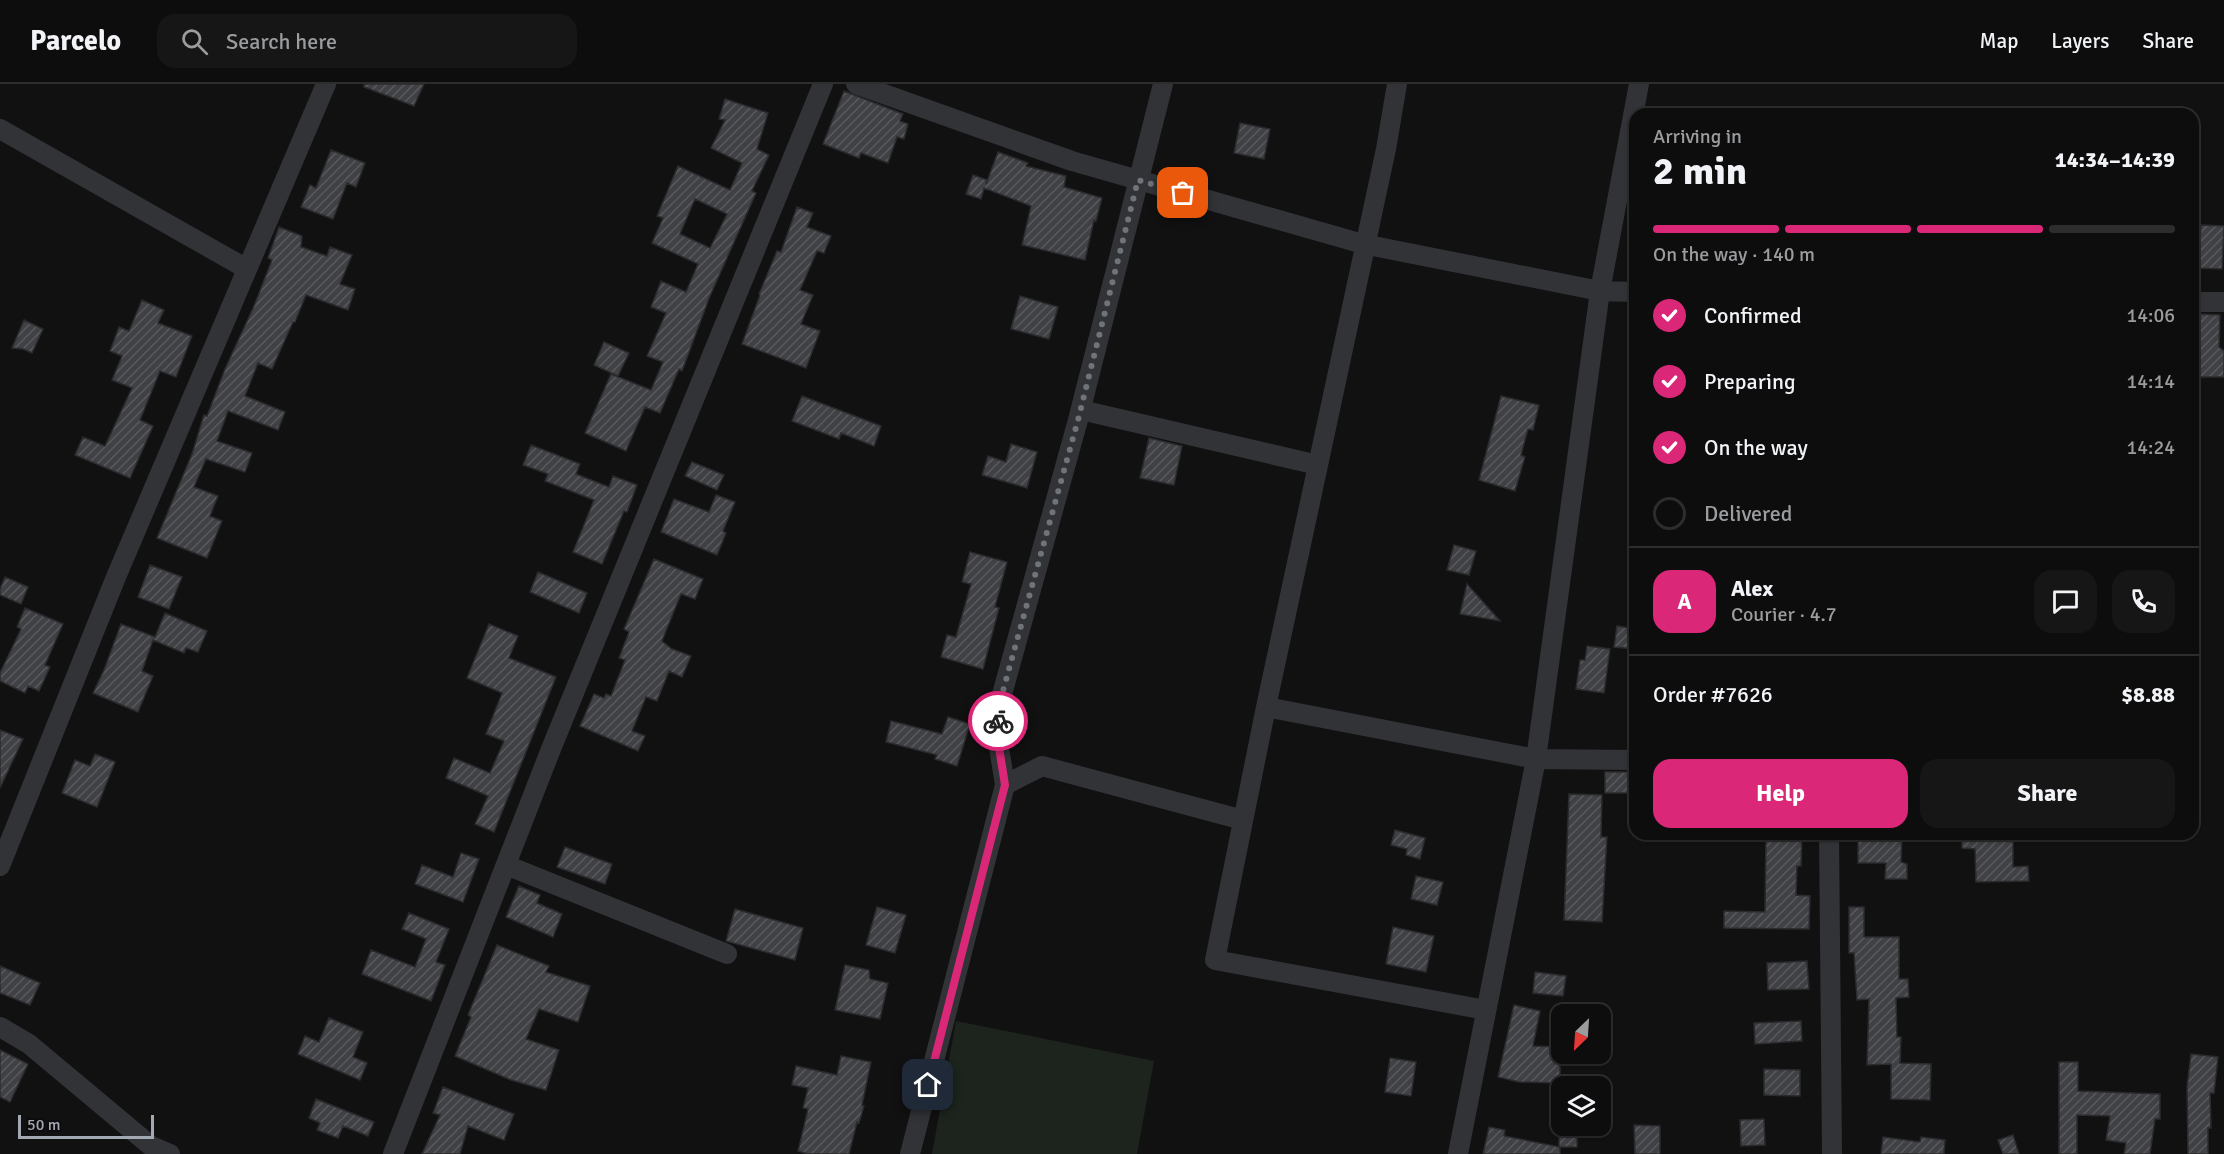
<!DOCTYPE html>
<html lang="en">
<head>
<meta charset="utf-8">
<style>
  body { margin:0; font-family:Signika,sans-serif; background:#161617; color:#f1f3f6; height:100vh; display:flex; flex-direction:column; font-size:22px; white-space:nowrap }
  * { box-sizing:border-box; margin:0 }
  p { font-size:20px; color:#9a9c9e }
  .icon { flex:none; width:33px; height:33px; fill:none; stroke:currentColor; stroke-width:2; stroke-linecap:round; stroke-linejoin:round }
  .map { position:relative; flex:1; overflow:hidden }
  .sheet { position:absolute; left:1629px; top:24px; width:570px; height:732px; display:flex; flex-direction:column; background:#0d0d0e; border-radius:18px; box-shadow:0 2px 4px #0004,0 0 0 2px #2d2d2e }
  .sheet>* { flex:none }
  .needle { width:39px; rotate:205deg }
  .tools { position:absolute; left:1551px; top:920px; display:grid; gap:12px }
  .tools a { display:grid; place-items:center; width:60px; height:60px; border-radius:12px; background:#0d0d0e; box-shadow:0 2px 4px #0004,0 0 0 2px #2d2d2e; font-size:30px }
  .scale { position:absolute; left:18px; bottom:15px; width:136px; box-sizing:border-box; padding-left:6px; border:3px solid #a3a9b2; border-top:0; font-size:16px; line-height:21px; white-space:nowrap; color:#a3a9b2; -webkit-text-stroke:4px #0c0c0d; paint-order:stroke }
  .pin { position:absolute; display:grid; place-items:center; width:51px; height:51px; color:#fff; margin:-26px; border-radius:12px; box-shadow:0 3px 9px #0006 }
  .courier { position:absolute; display:grid; place-items:center; width:60px; height:60px; margin:-30px; border:4px solid #db2777; border-radius:50%; background:#fff; color:#222; box-shadow:0 2px 8px #0007 }
  .summary em { font-style:normal; font-weight:800 }
  .summary div { display:flex; flex-direction:column-reverse }
  .summary { display:flex; align-items:center; justify-content:space-between; height:102px; padding:0 24px }
  h1 { font-size:39px; font-weight:800; line-height:45px }
  .bar { display:grid; grid-template-columns:repeat(4,1fr); gap:9px 6px; align-content:center; height:72px; padding:0 24px }
  .bar i { height:8px; border-radius:4px; background:#2d2d2e }
  .bar .selected { background:#db2777 }
  .bar p { grid-column:span 4 }
  .line { display:flex; align-items:center; gap:15px; padding:0 24px; border-top:2px solid #2d2d2e }
  .line div { flex:1 }
  .round { display:grid; place-items:center; flex:none; width:63px; height:63px; border-radius:18px; background:#161617 }
  ol { padding:0 24px; list-style:none }
  li { display:flex; align-items:center; gap:18px; height:66px }
  li p { margin-inline-start:auto }
  li .icon { padding:6px; border-radius:50%; background:#db2777; color:#fff; stroke-width:4 }
  li:last-child { color:#9a9c9e }
  li i { width:33px; height:33px; border:3px solid #2d2d2e; border-radius:50% }
  .action { display:flex; gap:12px; margin-top:auto; padding:12px 24px }
  .action a { flex:1; height:69px; border-radius:18px; background:#db2777; color:#fff; font-size:24px; font-weight:800; line-height:69px; text-align:center }
  .action a+a { background:#161617; color:#f1f3f6 }
  header { display:flex; align-items:center; gap:36px; box-sizing:border-box; height:84px; padding:0 30px; background:#0d0d0e; border-bottom:2px solid #2d2d2e }
  header strong { font-size:28px }
  nav { display:flex; gap:33px; margin-inline-start:auto; font-size:21px }
  .search { width:420px; height:54px; background:#161617; display:flex; align-items:center; gap:15px; box-sizing:border-box; padding:0 21px; border-radius:18px; color:#9a9c9e; font-size:22px }
  .map>svg:first-child { display:block }
  .garden { fill:#1d241d }
  .building { fill:url(#building-hatch); stroke:#2b2b2e; stroke-width:1.5; fill-rule:evenodd }
  .lines { fill:none; stroke-linecap:round; stroke-linejoin:round }
  .minor { stroke:#323337; stroke-width:20 }
  .done { stroke:#70747a; stroke-width:6; stroke-dasharray:0 10.8 }
  .route { stroke:#db2777; stroke-width:8 }
</style>
</head>
<body>
<header>
<strong>Parcelo</strong>
<div class="search"><svg class="icon" aria-label="search" viewBox="0 0 24 24"><circle cx="10" cy="10" r="6"/><path d="M15 15l6 6"/></svg>Search here</div>
<nav><a>Map</a><a>Layers</a><a>Share</a></nav>
</header>
<div class="map">
<svg width="2224" height="1070" viewBox="0 0 2224 1070">
  <defs>
    <pattern id="building-hatch" width="6" height="6" patternUnits="userSpaceOnUse" patternTransform="scale(1.5)"><rect width="6" height="6" fill="#404145"/><path d="M-1 1l2-2M0 6l6-6M5 7l2-2" fill="none" stroke="#585a5d"/></pattern>
  </defs>
  <rect width="100%" height="100%" fill="#111112"/>
  <!-- garden -->
  <path class="garden" d="M956,937L1154,977L1137,1070H932Z"/>
  <!-- building -->
  <path class="building" d="M364,0H424L414,22L364,3Z
    M844,7L903,30L900,37L908,40L904,55L897,53L888,79L861,69L859,74L823,60Z
    M725,15L768,29L757,65L769,71L752,107L756,109L710,212L682,287L679,285L660,329L645,323L626,367L585,349L611,290L651,306L663,278L647,272L666,229L651,223L661,197L686,208L698,180L652,159L663,134L657,132L678,82L730,106L742,79L711,64L725,36L719,35ZM695,115L727,130L710,164L680,150Z
    M1240,39L1270,45L1264,75L1234,69Z
    M331,66L365,79L356,103L347,99L333,135L301,123L310,101L316,104Z
    M998,68L1028,79L1026,82L1066,92L1064,103L1102,114L1096,137L1094,136L1085,176L1022,161L1031,122L984,104L981,115L966,110L973,91L987,96L986,100Z
    M797,123L813,129L807,143L831,152L824,169L817,167L800,206L813,211L801,240L820,247L806,284L742,260L760,211L759,210L777,167L781,168Z
    M2201,141L2224,142L2222,185L2198,184Z
    M279,143L302,152L301,163L327,172L330,163L352,171L340,200L355,205L348,226L306,211L295,238H293L272,285L258,279L245,312L285,328L278,346L228,327L217,357L252,369L245,388L206,375L194,403L218,412L210,432L222,437L207,474L157,454L192,370L204,331L207,332L225,285L254,222L272,176L268,174Z
    M1020,212L1058,223L1049,255L1011,245Z
    M142,216L164,226L158,239L192,252L176,293L160,287L140,336L153,342L130,394L75,371L83,353L105,362L132,304L112,296L122,272L110,267L119,243L129,247Z
    M2196,230L2220,231L2219,263L2224,267V293H2194Z
    M24,236L43,245L32,269L23,265L12,264Z
    M604,258L629,269L618,292L594,281Z
    M802,312L881,342L874,362L841,349L839,355L792,337Z
    M1501,312L1539,321L1533,346L1528,345L1521,371L1525,373L1515,407L1479,396Z
    M1149,354L1182,362L1174,401L1140,394Z
    M1011,360L1037,368L1027,404L982,391L988,372L1006,378Z
    M531,361L580,380L576,390L609,403L613,392L637,401L627,428L624,427L602,480L573,468L594,416L545,397L548,390L523,381Z
    M692,378L724,391L717,406L685,392Z
    M716,411L735,418L723,447L726,449L717,471L661,448L674,415L709,428Z
    M1454,461L1476,467L1469,491L1447,486Z
    M970,468L1007,478L995,523L999,524L983,585L941,573L947,551L956,553L971,500L962,498Z
    M654,475L703,495L695,515L681,510L662,557L672,565L691,572L682,593L669,587L657,617L646,613L632,647L645,652L638,667L580,642L594,610L604,614L606,610L611,612L625,576L619,574L629,548L624,545Z
    M150,481L182,493L169,525L138,513Z
    M538,488L587,509L579,529L530,508Z
    M5,493L28,503L21,520L0,511V505Z
    M1467,500L1500,537L1460,530Z
    M25,524L63,540L45,581L50,583L39,607L28,602L25,609L0,597V589L21,545L17,543Z
    M165,529L207,547L198,568L186,564L184,569L153,556L142,587L153,592L138,628L93,609L104,586L121,540L155,553Z
    M489,540L518,552L509,574L556,593L494,748L475,740L488,712L446,694L454,674L490,689L504,657L486,650L502,609L467,594Z
    M1617,542L1635,545V565L1614,563Z
    M1587,562L1610,565L1604,609L1576,605L1580,576H1585Z
    M948,633L970,640L957,682L935,675L937,671L886,658L891,637L942,650Z
    M0,646L23,655L0,704Z
    M95,670L115,678L97,723L62,709L75,676L90,682Z
    M1605,688H1635V709H1605Z
    M1569,710L1602,711L1601,753H1607L1602,838L1564,836Z
    M1395,746L1425,754L1420,775L1406,771L1407,765L1391,761Z
    M1766,750H1802L1801,782H1797L1796,811L1810,812L1809,845L1724,844V827L1765,828Z
    M1858,750H1902L1901,778L1907,780V795H1885L1886,779H1858Z
    M1962,750H2013V783L2028,782L2029,797L1976,798L1975,765L1962,764Z
    M565,763L612,780L605,800L557,783Z
    M461,769L479,775L463,818L415,800L422,781L453,793Z
    M1416,792L1443,798L1437,821L1411,815Z
    M519,802L540,811L537,819L562,830L553,853L506,833Z
    M877,823L906,831L895,869L866,861Z
    M1849,823H1864V853H1899V895H1908L1909,913L1896,914L1897,953H1901L1900,979H1899L1931,980L1930,1016L1891,1015V980L1867,981L1869,915L1857,916L1854,869H1849Z
    M735,825L803,844L795,876L726,857Z
    M409,829L449,845L436,878L445,881L431,917L362,890L371,866L415,883L426,855L402,845Z
    M1393,843L1434,852L1426,888L1386,880Z
    M497,861L549,882L546,888L590,902L578,938L539,925L526,955L559,966L546,1006L511,996L455,972L471,933L468,931Z
    M1807,877L1809,905L1768,906L1767,879Z
    M845,881L869,886L870,895L888,899L880,935L835,926Z
    M0,882L40,899L30,921L0,909Z
    M1535,888L1566,892L1563,912L1533,909Z
    M1514,921L1540,927L1533,962L1560,963V999L1519,998L1498,993Z
    M329,934L363,948L353,973L367,979L360,996L298,970L305,952L319,958Z
    M1801,937L1802,957L1755,960L1754,939Z
    M0,966L28,980L10,1018L0,1013Z
    M2191,970L2218,973L2214,1009H2210L2211,1044H2208V1070H2188L2187,1003Z
    M841,972L871,978L862,1021L864,1022L859,1039L857,1038L849,1070H808L798,1067L808,1025L803,1024L808,1004L792,1001L796,982L837,991Z
    M1390,974L1416,978L1411,1012L1385,1008Z
    M2059,978H2078V1007L2160,1010V1035H2155L2150,1070H2124L2126,1059L2106,1056L2110,1032L2077,1031V1070H2059Z
    M1764,985L1800,986V1012L1764,1011Z
    M443,1003L514,1030L504,1056L468,1042L460,1070H422L440,1031L433,1029Z
    M316,1015L374,1038L368,1052L343,1042L338,1054L317,1046L320,1039L309,1034Z
    M1764,1035L1765,1061L1741,1062L1740,1036Z
    M1559,1041H1577V1063H1559Z
    M1634,1041L1660,1042V1070H1635Z
    M1489,1043L1505,1046L1504,1052L1560,1063V1070H1483Z
    M2013,1051L2019,1070H2003L1998,1056Z
    M1883,1053L1920,1058L1921,1053L1945,1056L1944,1070H1881Z"/>
  <g class="lines">
    <!-- minor -->
    <path class="minor" d="M856,0L1072,77L1363,160L1600,207L1639,0
      M1397,0L1386,65L1266,623L1215,876L1486,926
      M0,45L247,185
      M2193,218H2224
      M1081,326L1318,381
      M1266,623L1536,675L1635,676
      M1005,701L1042,682L1243,736
      M1829,750L1832,1070
      M506,781L727,870
      M0,782L116,493L326,0
      M0,943L29,960L151,1062L170,1070
      M393,1070L551,665L823,0
      M910,1070L1005,701L997,651L1001,614L1078,336L1163,0
      M1458,1070L1536,675L1600,207L1635,208"/>
  </g>
  <g class="lines">
    <!-- done -->
    <path class="done" d="M998,637L1001,614L1078,336L1138,96L1183,109"/>
    <!-- route -->
    <path class="route" d="M928,1001L1005,701L997,651L998,637"/>
  </g>
</svg>
<div class="tools">
<a><svg class="needle" viewBox="-14 -14 28 28"><path d="M0-13l5 13h-10z" fill="#e53935"/><path d="M0 13l5-13h-10z" fill="#9a9c9e"/></svg></a>
<a><svg class="icon" aria-label="layers" viewBox="0 0 24 24"><path d="M12 4l9 5-9 5-9-5zM3 14l9 5 9-5"/></svg></a>
</div>
<div class="scale">50 m</div>
<div class="pin" style="left:1183px;top:109px;background:#ea580c"><svg class="icon" aria-label="bag" viewBox="0 0 24 24"><path d="M5 8h14l-1 12H6zM9 8a3 3 0 0 1 6 0"/></svg></div>
<div class="pin" style="left:928px;top:1001px;background:#1f2937"><svg class="icon" aria-label="home" viewBox="0 0 24 24"><path d="M3 11l9-7 9 7M6 9v11h12V9"/></svg></div>
<div class="courier" style="left:998px;top:637px"><svg class="icon" aria-label="bike" viewBox="0 0 24 24"><circle cx="6" cy="16" r="4"/><circle cx="18" cy="16" r="4"/><path d="M6 16l4-8h5l3 8M10 8l3 8H6M13 5h3"/></svg></div>
<section class="sheet">
<div class="summary"><div><h1>2 min</h1><p>Arriving in</p></div><em>14:34–14:39</em></div>
<div class="bar"><i class="selected"></i><i class="selected"></i><i class="selected"></i><i></i><p>On the way · 140 m</p></div>
<ol>
<li><svg class="icon" aria-label="check" viewBox="0 0 24 24"><path d="M5 12l5 5 9-10"/></svg>Confirmed<p>14:06</p></li>
<li><svg class="icon" aria-label="check" viewBox="0 0 24 24"><path d="M5 12l5 5 9-10"/></svg>Preparing<p>14:14</p></li>
<li><svg class="icon" aria-label="check" viewBox="0 0 24 24"><path d="M5 12l5 5 9-10"/></svg>On the way<p>14:24</p></li>
<li><i></i>Delivered</li>
</ol>
<div class="line" style="height:108px"><b class="round" style="background:#db2777;color:#fff">A</b><div><b>Alex</b><p>Courier · 4.7</p></div><a class="round"><svg class="icon" aria-label="chat" viewBox="0 0 24 24"><path d="M4 5h16v11H9l-5 4z"/></svg></a><a class="round"><svg class="icon" aria-label="phone" viewBox="0 0 24 24"><path d="M5 4h4l2 5-3 2q2 4 5 5l2-3 5 2v4C11 20 4 13 5 4z"/></svg></a></div>
<div class="line" style="height:78px"><div>Order #7626</div><b>$8.88</b></div>
<div class="action"><a>Help</a><a>Share</a></div>
</section>
</div>
</body>
</html>
